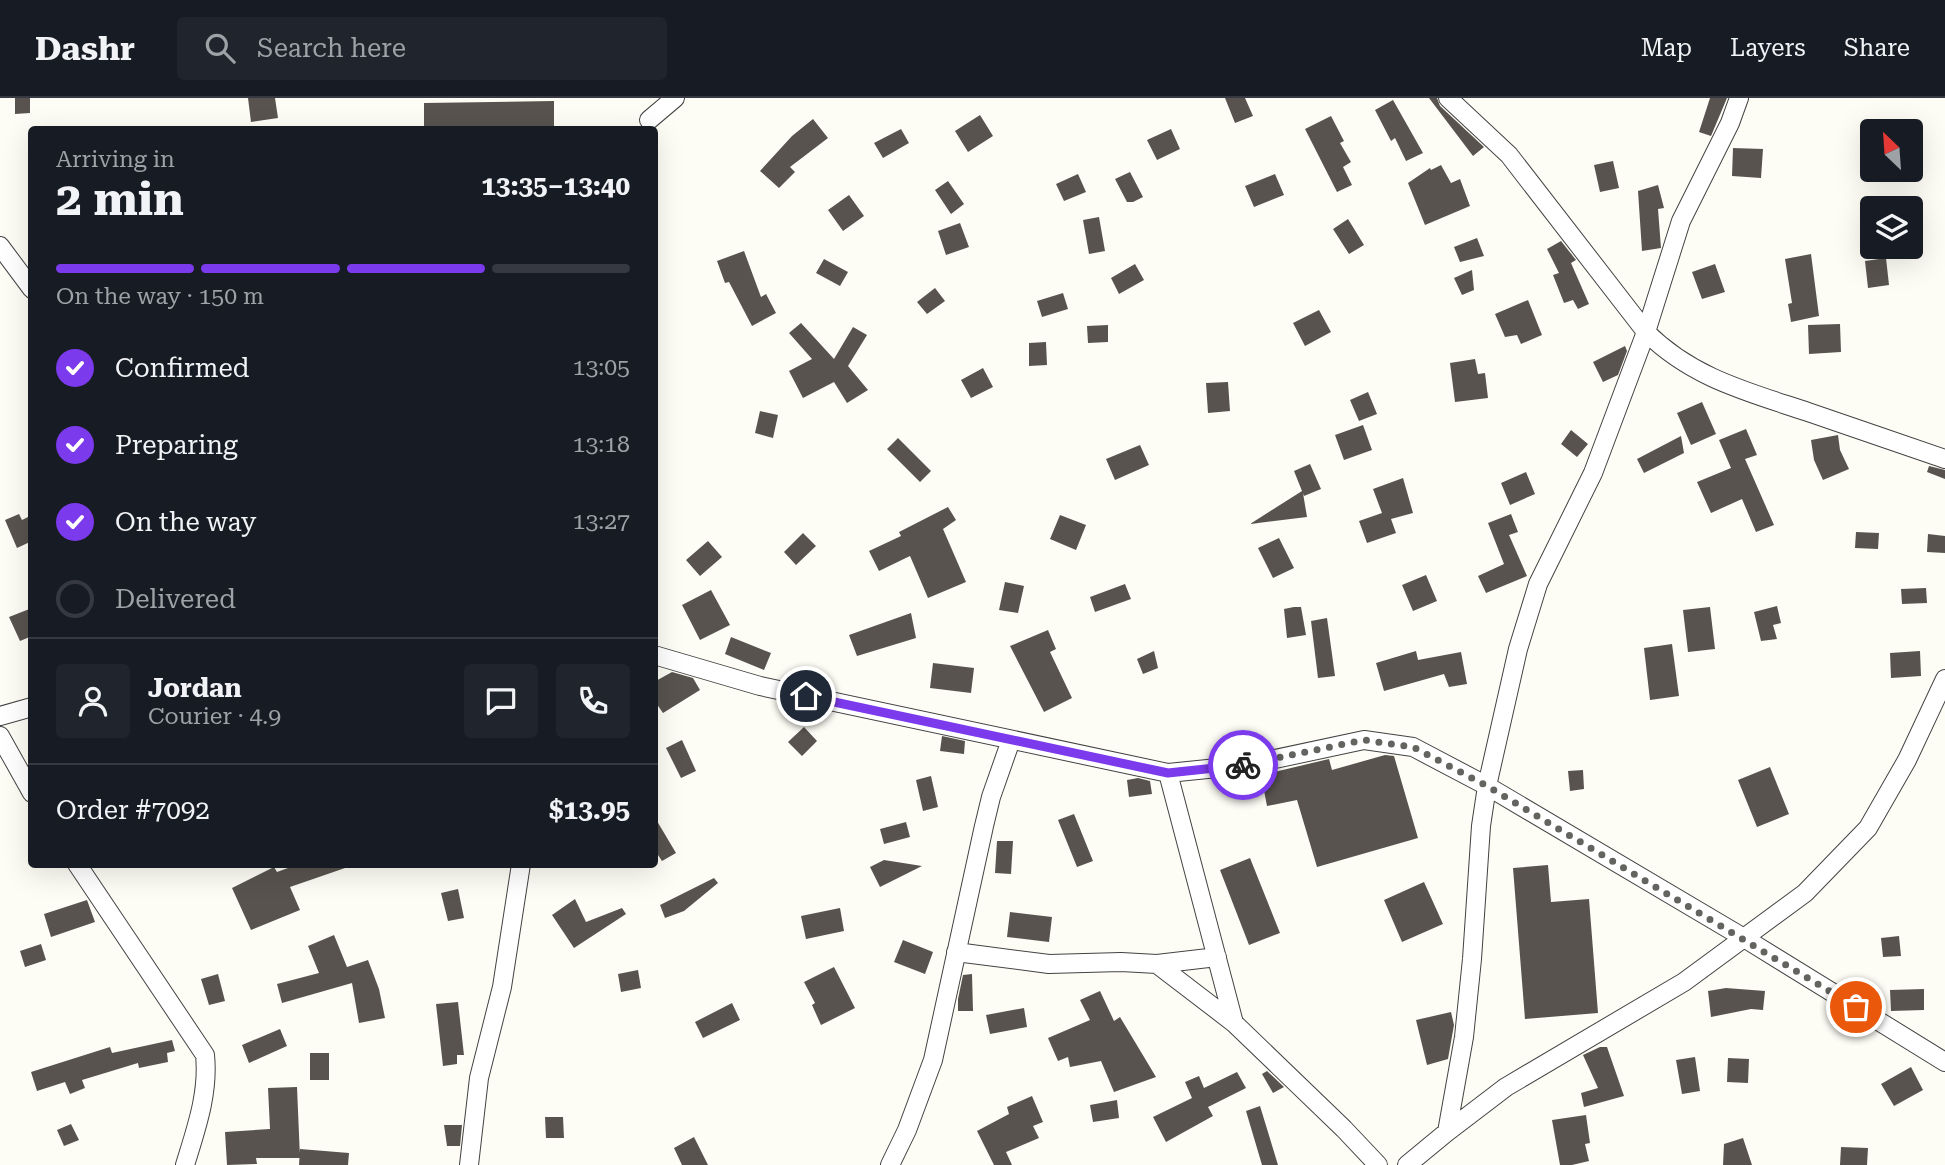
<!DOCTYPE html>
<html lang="en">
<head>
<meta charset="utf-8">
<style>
  body { margin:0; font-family:"Roboto Serif",serif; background:#20242c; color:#f1f3f6; height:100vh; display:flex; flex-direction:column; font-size:26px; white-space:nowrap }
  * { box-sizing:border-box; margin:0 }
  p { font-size:23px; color:#9ea1a6 }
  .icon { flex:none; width:38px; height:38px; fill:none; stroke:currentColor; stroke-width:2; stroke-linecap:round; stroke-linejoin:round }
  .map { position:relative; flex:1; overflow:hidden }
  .side { position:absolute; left:28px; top:28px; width:630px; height:742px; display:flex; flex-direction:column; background:#171b24; border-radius:7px; box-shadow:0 7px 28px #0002 }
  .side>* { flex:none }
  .needle { width:46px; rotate:335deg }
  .controls { position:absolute; left:1860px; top:21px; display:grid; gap:14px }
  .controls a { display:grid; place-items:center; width:63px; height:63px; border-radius:7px; background:#171b24; box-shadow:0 7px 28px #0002; font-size:35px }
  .pin { position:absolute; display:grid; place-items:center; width:60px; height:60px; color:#fff; margin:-30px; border:4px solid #fff; border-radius:50%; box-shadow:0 2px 7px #0007 }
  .courier { position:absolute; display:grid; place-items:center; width:70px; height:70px; margin:-35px; border:5px solid #7c3aed; border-radius:50%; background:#fff; color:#222; box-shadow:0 2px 9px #0007 }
  .overview em { font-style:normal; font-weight:700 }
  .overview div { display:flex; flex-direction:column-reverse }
  .overview { display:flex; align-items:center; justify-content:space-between; height:119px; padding:0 28px }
  h1 { font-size:46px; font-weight:700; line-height:52px }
  .bar { display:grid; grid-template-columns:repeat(4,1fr); gap:10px 7px; align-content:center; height:84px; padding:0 28px }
  .bar i { height:9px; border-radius:5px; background:#363941 }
  .bar .current { background:#7c3aed }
  .bar p { grid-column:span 4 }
  .line { display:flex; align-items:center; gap:18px; padding:0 28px; border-top:2px solid #363941 }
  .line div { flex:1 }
  .round { display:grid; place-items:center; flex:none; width:74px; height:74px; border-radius:7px; background:#20242c }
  ol { padding:0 28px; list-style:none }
  li { display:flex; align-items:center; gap:21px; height:77px }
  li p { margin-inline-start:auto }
  li .icon { padding:7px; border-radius:50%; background:#7c3aed; color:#fff; stroke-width:4 }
  li:last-child { color:#9ea1a6 }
  li i { width:38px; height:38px; border:4px solid #363941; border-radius:50% }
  header { display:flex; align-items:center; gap:42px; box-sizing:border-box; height:98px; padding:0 35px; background:#171b24; border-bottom:2px solid #363941 }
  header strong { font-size:33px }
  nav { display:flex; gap:38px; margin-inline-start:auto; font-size:24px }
  .search { width:490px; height:63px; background:#20242c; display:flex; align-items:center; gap:18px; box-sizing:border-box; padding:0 24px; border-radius:7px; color:#9ea1a6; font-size:26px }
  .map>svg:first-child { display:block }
  .building { fill:#58534e }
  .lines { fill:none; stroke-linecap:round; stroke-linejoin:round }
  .street-casing { stroke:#434343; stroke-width:20 }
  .street { stroke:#fff; stroke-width:18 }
  .done { stroke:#636360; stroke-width:7; stroke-dasharray:0 12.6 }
  .route { stroke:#7c3aed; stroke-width:9 }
</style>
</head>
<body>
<header>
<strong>Dashr</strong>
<div class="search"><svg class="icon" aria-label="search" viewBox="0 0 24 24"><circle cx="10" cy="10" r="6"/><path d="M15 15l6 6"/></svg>Search here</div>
<nav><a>Map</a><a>Layers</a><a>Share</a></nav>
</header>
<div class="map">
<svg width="1945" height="1067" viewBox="0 0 1945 1067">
  <rect width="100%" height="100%" fill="#fefdf5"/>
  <!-- building -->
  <path class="building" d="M15,0H30V15L15,16Z
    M248,0H275L278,20L251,24Z
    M1225,0H1245L1253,18L1235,25Z
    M1429,0H1437L1440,8L1484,49L1473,58Z
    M1710,0H1727L1711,38L1699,34Z
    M1393,2L1423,55L1406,63L1395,40L1391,43L1375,12Z
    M554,3V32H424V5Z
    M980,17L993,38L968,54L955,33Z
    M1331,18L1344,43L1340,45L1351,64L1343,69L1352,87L1337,94L1305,31Z
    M813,21L828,40L790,69L795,74L779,90L760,73L792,38Z
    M901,31L909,45L883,60L874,45Z
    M1171,31L1180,51L1157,62L1147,42Z
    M1733,50L1763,51L1761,80L1732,78Z
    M1613,63L1619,90L1600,94L1594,67Z
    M1441,67L1451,85L1460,81L1470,108L1425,127L1408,85L1430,70L1431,72Z
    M1130,74L1143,99L1133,104H1127L1115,81Z
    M1078,76L1086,94L1064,103L1056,86Z
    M1275,76L1284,97L1254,109L1245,88Z
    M948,83L964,106L951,116L935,92Z
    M1658,87L1664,110L1658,111L1661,150L1642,153L1638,93Z
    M849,97L864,118L843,133L828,112Z
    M1099,119L1105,153L1089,156L1083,122Z
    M1348,121L1364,147L1349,156L1333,131Z
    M960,125L969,149L946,157L938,133Z
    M1477,140L1484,158L1460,164L1454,149Z
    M1561,143L1576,162L1571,165L1589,206L1578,211L1573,202L1564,205L1553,177L1559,175L1547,151Z
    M744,153L761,199L766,196L776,215L752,228L729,184L725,185L717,163Z
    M1811,156L1819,218L1791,224L1788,206L1792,205L1785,161Z
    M1886,160L1889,187L1868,190L1865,163Z
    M824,161L848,174L840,188L816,175Z
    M1135,166L1144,182L1119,196L1111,180Z
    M1715,166L1725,194L1702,201L1692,174Z
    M1472,172L1474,192L1462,197L1454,180Z
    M935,190L945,203L927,216L917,204Z
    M1063,195L1068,211L1042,219L1037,203Z
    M1528,202L1542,237L1521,246L1517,237L1505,239L1495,216Z
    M1319,212L1331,234L1305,248L1293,225Z
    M801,225L834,261L853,229L867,237L848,268L868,292L847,305L834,284L803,300L789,273L812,261L789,235Z
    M1840,226L1841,254L1809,256L1808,227Z
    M1108,227V244L1088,245L1087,228Z
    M1046,244L1047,267L1029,268V245Z
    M1625,248L1627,253L1618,277L1603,284L1593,264Z
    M1475,261L1478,276L1485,275L1488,300L1455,304L1450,265Z
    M983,270L993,289L971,300L961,282Z
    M1228,284L1230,313L1208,315L1206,285Z
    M1368,294L1377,316L1359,323L1350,302Z
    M1702,304L1716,336L1691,347L1677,315Z
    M760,313L778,317L773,340L755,335Z
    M1363,327L1372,352L1344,362L1335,337Z
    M1746,331L1757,357L1745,361L1774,427L1756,434L1742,401L1711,415L1697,384L1731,370L1719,342Z
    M1571,332L1588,346L1577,359L1561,346Z
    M1838,337L1840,352L1849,371L1823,382L1814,362L1811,342Z
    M1681,338L1684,355L1644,375L1637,361Z
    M898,340L931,373L920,384L887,351Z
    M1140,347L1149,367L1115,382L1106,361Z
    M1310,366L1321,391L1304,398L1303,395L1307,419L1250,426L1302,393L1294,373Z
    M1929,368L1945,372V381L1927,374Z
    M1526,374L1535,396L1510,407L1501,385Z
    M1403,380L1413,415L1391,421L1396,435L1367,445L1359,423L1382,415L1373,391Z
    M948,409L956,422L943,431L966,484L928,500L910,458L879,473L869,453L901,438L899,434Z
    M19,416L22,422L32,417V443L17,450L5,422Z
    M1511,416L1518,434L1509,437L1527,478L1486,495L1478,478L1504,466L1488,425Z
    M1060,417L1086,427L1076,452L1050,441Z
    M1856,434L1879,435L1878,451L1855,450Z
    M803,435L816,448L796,467L784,454Z
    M1928,436L1945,438V455L1927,454Z
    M1279,440L1294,470L1273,480L1258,450Z
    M708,443L722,459L700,478L686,462Z
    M1426,477L1437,503L1413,513L1402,487Z
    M1005,484L1024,488L1018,515L999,512Z
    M1125,486L1131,501L1095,514L1090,499Z
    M1926,490L1927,505L1902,506L1901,491Z
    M711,492L730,527L700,542L682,507Z
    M1777,508L1781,525L1773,527L1777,541L1761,543L1754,514Z
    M1294,509H1301L1306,537L1287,540L1284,511Z
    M1710,509L1715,551L1688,554L1683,512Z
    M32,510V538L20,543L9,519Z
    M911,515L916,540L857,558L849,537Z
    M1327,520L1335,578L1318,580L1311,523Z
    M1048,532L1056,551L1050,554L1072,600L1044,614L1010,548Z
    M731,539L771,555L764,572L725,556Z
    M1672,546L1679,598L1650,602L1644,550Z
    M1154,553L1158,570L1143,576L1137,561Z
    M1416,553L1418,562L1461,554L1467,586L1449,589L1444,576L1384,593L1376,565Z
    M1920,553L1921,578L1891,580L1890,555Z
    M933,565L974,570L971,595L930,590Z
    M672,574L693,580L700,592L663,615L654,602V584Z
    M804,629L817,643L802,658L788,644Z
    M942,638L965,643L964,656L940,653Z
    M682,642L696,673L681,680L666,650Z
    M1385,657L1394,658L1418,740L1317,769L1297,702L1267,708L1261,677L1329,661L1332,672Z
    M1770,669L1789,716L1757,729L1738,682Z
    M1583,672L1584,691L1570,693L1568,673Z
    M931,678L938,709L923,713L916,682Z
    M1138,680L1150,683L1152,696L1129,699L1127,682Z
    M1074,716L1093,763L1077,769L1058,722Z
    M654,718L676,755L662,763L654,751Z
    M906,724L910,739L884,746L880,731Z
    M997,743H1013L1011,776L995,775Z
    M1250,760L1280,835L1249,847L1220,772Z
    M884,762L922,768L880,789L870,769Z
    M299,766H348V769L290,789L300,812L251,832L232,790L274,769L277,774Z
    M1548,767L1551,804L1589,801L1598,915L1525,921L1513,770Z
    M714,780L718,785L684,813L665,820L660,807Z
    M1424,784L1443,826L1402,844L1384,802Z
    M458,791L464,820L448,823L441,795Z
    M575,801L586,824L622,810L626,816L574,850L552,817Z
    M87,802L95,824L51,839L44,816Z
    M840,810L844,833L806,841L801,818Z
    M1010,814L1052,819L1049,844L1007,839Z
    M334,837L347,869L368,862L379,891L385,920L359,925L352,885L282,905L277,886L319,875L308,848Z
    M1899,838L1901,858L1883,859L1881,840Z
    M903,842L933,854L925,876L894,864Z
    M41,846L46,862L25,869L20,853Z
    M834,869L855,910L821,927L812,907L815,905L804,884Z
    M638,872L641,890L621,894L618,876Z
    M218,876L225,903L209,907L201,881Z
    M972,876L973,913H958V901L963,877Z
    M1726,890L1765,893L1763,912L1751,911L1711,919L1708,893Z
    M1924,891V912L1891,913L1890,892Z
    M1100,893L1114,923L1120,919L1156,979L1114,994L1101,963L1070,969L1068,959L1058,963L1048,940L1090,922L1080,902Z
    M458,904L464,957H457V966L443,968L436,906Z
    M732,905L740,922L703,940L695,924Z
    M1024,910L1027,929L990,936L986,917Z
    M1451,914L1454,927L1448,961L1427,967L1416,922Z
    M280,931L287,948L249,965L242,947Z
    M172,942L175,953L167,955L168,964L139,970L138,965L82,982L85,990L70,996L65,984L37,993L31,974L110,949L112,955Z
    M1600,949H1607L1624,998L1584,1009L1581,995L1598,990L1583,957Z
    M310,955H329V982H310Z
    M1695,959L1700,993L1682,996L1676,962Z
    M1728,960L1749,961L1748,985L1727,984Z
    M1911,969L1923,992L1894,1008L1881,986Z
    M1267,973L1284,989L1273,995L1262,976Z
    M1237,974L1246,990L1208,1009L1213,1018L1166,1044L1153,1019L1192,1000L1185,984L1199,978L1204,990Z
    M297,989L300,1060H256L257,1066L227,1067L225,1034L270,1031L268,990Z
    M1032,998L1043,1024L1033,1028L1039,1040L1006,1054L1012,1067H994L977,1033L1009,1016L1007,1009Z
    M1117,1002L1119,1020L1093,1024L1090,1007Z
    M1260,1008L1278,1067H1262L1246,1013Z
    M1586,1017L1590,1045L1585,1046L1589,1063L1572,1067H1560L1552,1022Z
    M545,1019H563L564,1040H546Z
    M71,1026L79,1042L64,1048L57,1032Z
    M444,1027H462L460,1048H447Z
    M694,1039L708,1067H682L674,1050Z
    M1743,1040L1752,1067H1723L1724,1046Z
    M1841,1049L1868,1050L1867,1067H1840Z
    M300,1051L349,1055L348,1067H299Z"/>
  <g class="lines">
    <defs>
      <path id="street" d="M1448,0L1509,57L1646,234C1692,280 1748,294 1808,314C1854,330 1899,345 1945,361
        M649,22L675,0
        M0,148L32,191
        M654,557L760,588L1168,675L1247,667L1364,642L1413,649L1487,688L1744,840L1945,964
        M0,618L32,609
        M0,638L32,695
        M1168,675L1234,925
        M77,766L205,957C209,995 196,1031 185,1067
        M956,854L1049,866L1121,864L1157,866L1234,925L1344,1031L1378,1067
        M1157,866L1217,859
        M1447,1034L1464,939L1472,861L1481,728L1487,688L1518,551L1538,486L1593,375L1646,234L1681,123L1730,25L1739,0
        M469,1067L479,980L502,889L521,766
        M890,1067L907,1032L933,962L984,728L991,699L1011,642
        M1407,1067L1447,1034L1506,989L1684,884L1805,795L1868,730L1907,662L1945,581"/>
    </defs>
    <!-- street casing -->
    <use href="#street" class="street-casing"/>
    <!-- street -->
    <use href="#street" class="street"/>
  </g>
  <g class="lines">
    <!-- done -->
    <path class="done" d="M1243,667L1364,642L1413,649L1487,688L1856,909"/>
    <!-- route -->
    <path class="route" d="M806,598L1168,675L1243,667"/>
  </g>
</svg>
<div class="controls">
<a><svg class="needle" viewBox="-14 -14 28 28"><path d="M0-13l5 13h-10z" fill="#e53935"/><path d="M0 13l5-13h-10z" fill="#9ea1a6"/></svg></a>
<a><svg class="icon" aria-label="layers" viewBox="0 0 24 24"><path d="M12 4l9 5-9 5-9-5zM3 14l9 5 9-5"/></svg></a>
</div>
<div class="pin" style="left:1856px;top:909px;background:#ea580c"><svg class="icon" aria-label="bag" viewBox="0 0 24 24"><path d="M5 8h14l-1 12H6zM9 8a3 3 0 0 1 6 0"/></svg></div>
<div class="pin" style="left:806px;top:598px;background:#1f2937"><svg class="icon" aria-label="home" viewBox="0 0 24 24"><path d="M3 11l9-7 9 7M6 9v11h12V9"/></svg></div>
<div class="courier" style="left:1243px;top:667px"><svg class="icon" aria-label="bike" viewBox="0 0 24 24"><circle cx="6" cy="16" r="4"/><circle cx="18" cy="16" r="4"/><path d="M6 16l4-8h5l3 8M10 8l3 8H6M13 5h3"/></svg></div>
<section class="side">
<div class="overview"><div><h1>2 min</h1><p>Arriving in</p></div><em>13:35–13:40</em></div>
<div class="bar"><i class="current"></i><i class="current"></i><i class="current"></i><i></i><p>On the way · 150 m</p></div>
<ol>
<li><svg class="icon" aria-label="check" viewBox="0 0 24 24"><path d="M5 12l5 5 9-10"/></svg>Confirmed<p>13:05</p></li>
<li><svg class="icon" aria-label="check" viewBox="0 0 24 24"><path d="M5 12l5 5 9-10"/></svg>Preparing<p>13:18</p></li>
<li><svg class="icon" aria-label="check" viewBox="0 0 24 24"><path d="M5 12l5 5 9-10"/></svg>On the way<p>13:27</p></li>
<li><i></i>Delivered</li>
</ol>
<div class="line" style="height:126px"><a class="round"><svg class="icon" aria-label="person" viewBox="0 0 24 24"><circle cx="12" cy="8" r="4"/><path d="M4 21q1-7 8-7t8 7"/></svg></a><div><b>Jordan</b><p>Courier · 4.9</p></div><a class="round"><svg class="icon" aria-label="chat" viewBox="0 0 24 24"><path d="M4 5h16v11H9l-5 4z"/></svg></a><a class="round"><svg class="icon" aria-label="phone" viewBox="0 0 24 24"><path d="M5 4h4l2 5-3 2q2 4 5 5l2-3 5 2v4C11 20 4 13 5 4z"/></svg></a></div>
<div class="line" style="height:91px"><div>Order #7092</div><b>$13.95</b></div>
</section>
</div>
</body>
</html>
